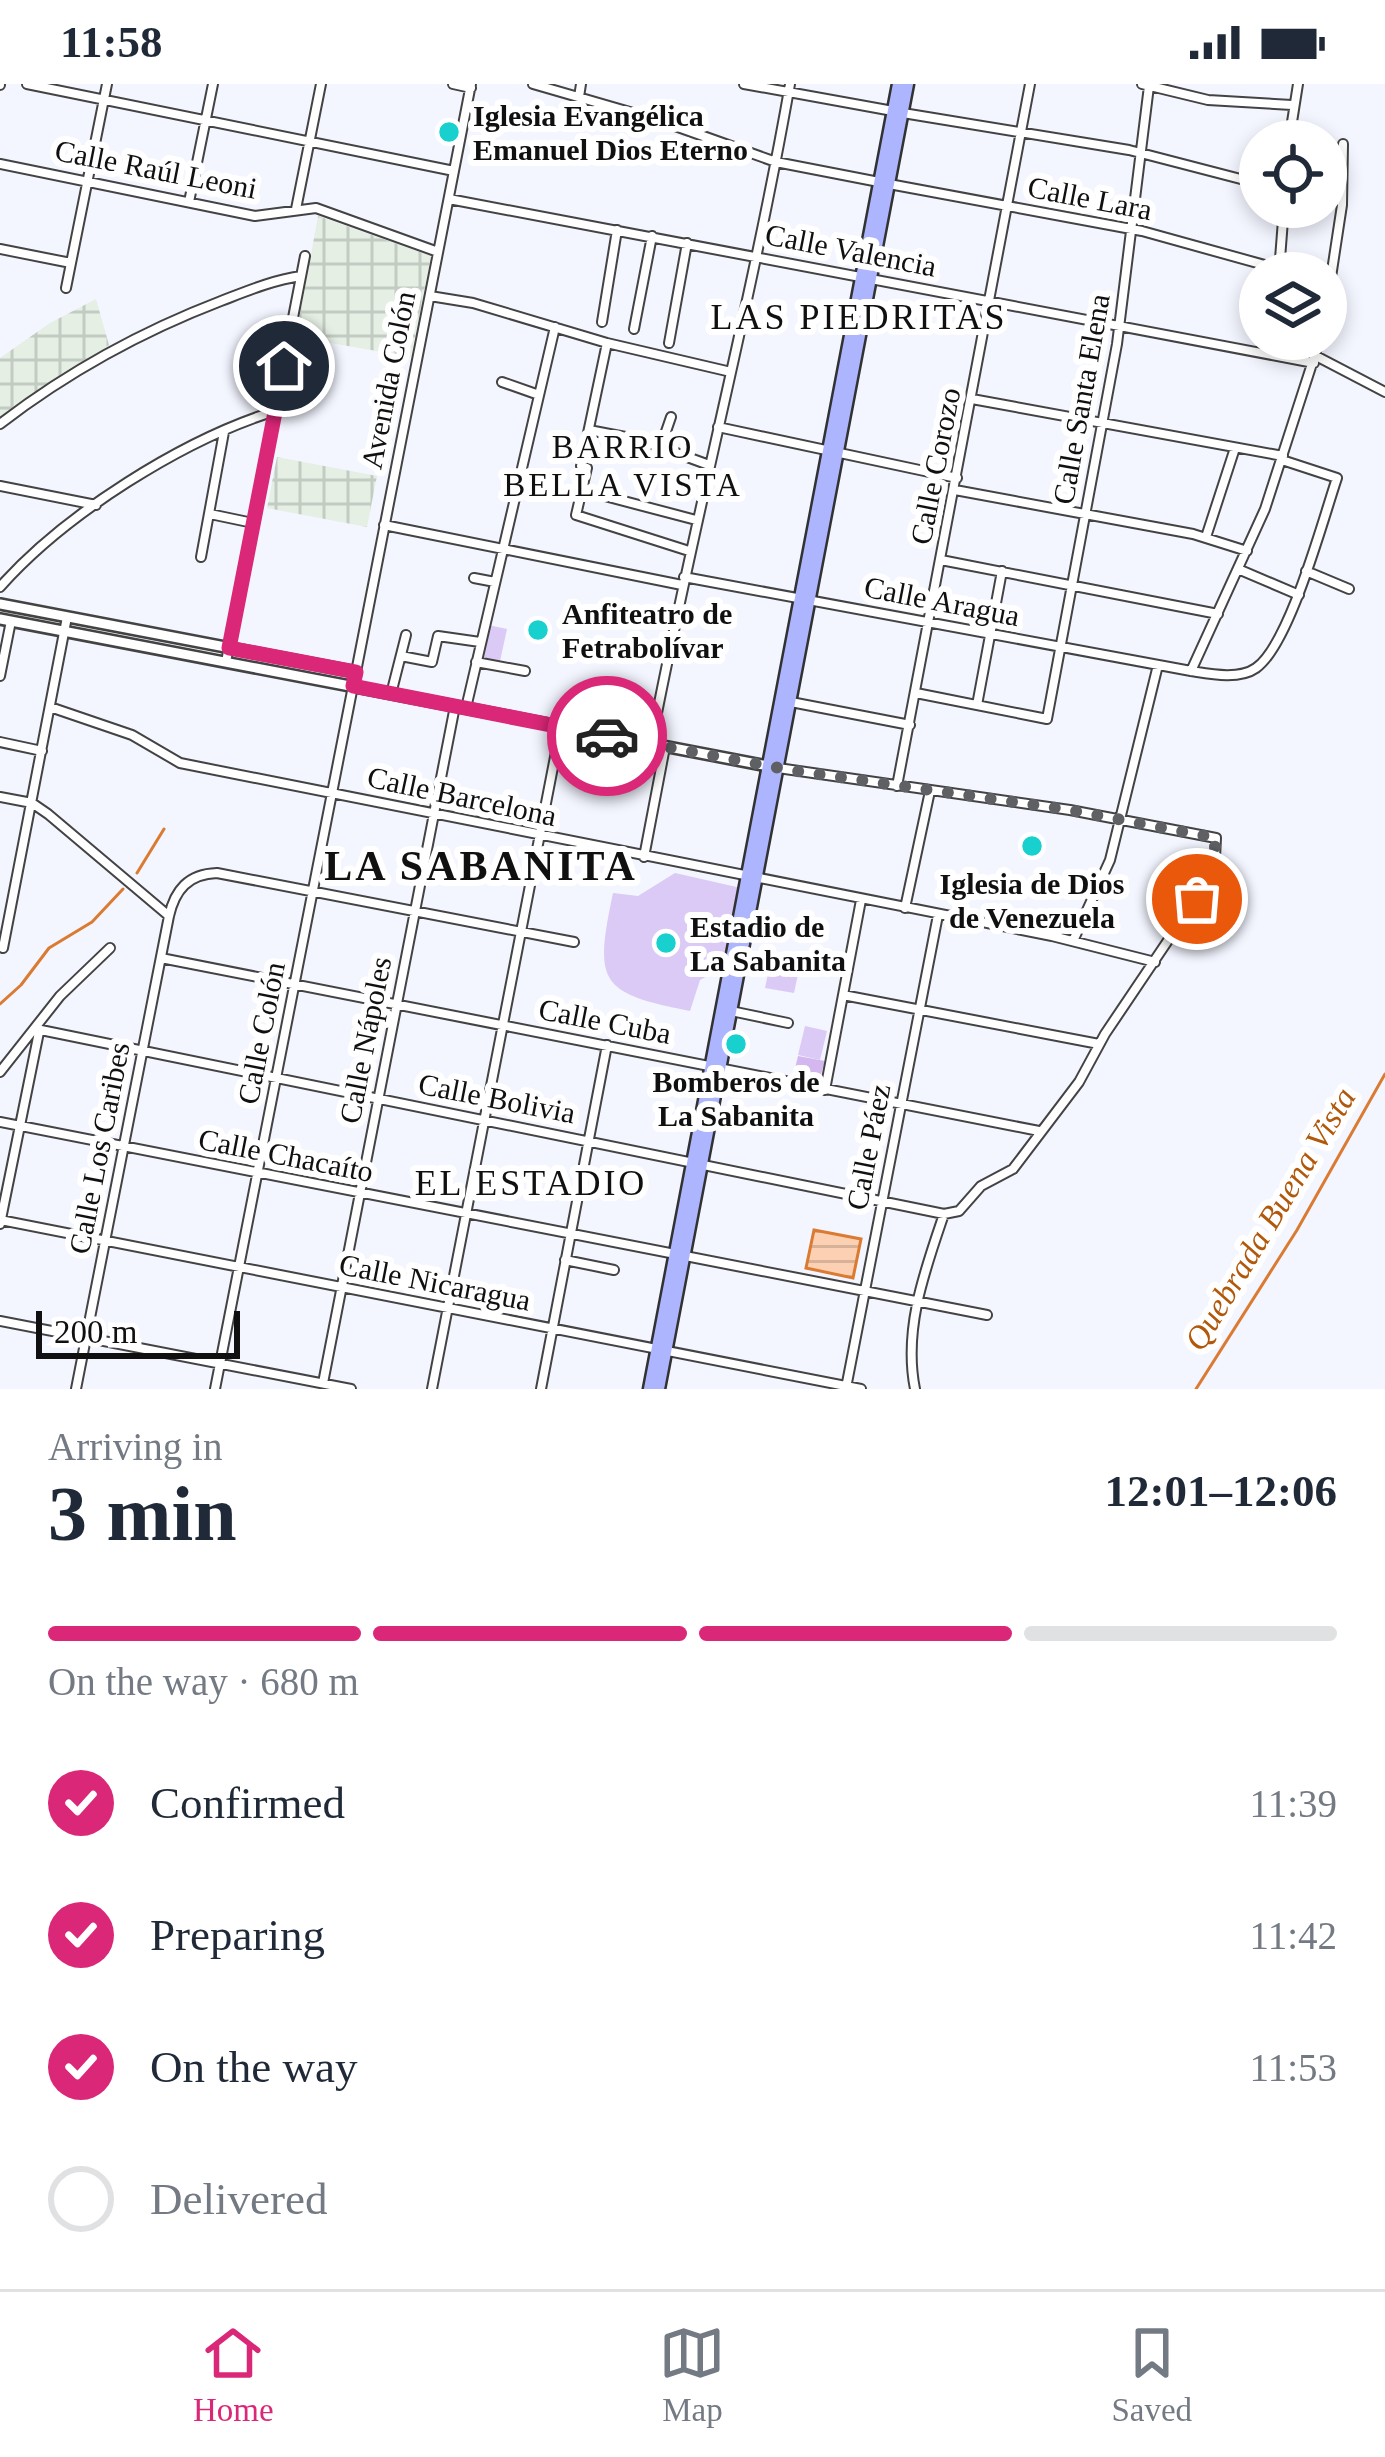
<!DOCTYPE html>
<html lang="en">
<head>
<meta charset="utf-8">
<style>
  body { margin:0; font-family:Georgia,serif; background:#f2f2f3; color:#1f2937; height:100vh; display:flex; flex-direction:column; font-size:45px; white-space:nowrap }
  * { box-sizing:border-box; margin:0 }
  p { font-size:39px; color:#747a83 }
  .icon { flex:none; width:66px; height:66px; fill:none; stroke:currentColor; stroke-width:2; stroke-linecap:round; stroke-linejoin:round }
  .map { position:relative; height:1305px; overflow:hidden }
  .side { display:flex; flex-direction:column; background:#fff; flex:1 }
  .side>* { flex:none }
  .tools { position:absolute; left:1239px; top:36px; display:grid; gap:24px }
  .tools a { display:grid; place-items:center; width:108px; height:108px; border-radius:50%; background:#fff; box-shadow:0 6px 18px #0003; font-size:60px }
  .scale { position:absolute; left:36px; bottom:30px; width:204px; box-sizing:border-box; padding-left:12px; border:6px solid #101010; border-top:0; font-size:33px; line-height:42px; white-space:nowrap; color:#101010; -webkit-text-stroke:9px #fff; paint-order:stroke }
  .pin { position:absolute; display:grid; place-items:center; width:102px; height:102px; color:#fff; margin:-51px; border:6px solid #fff; border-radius:50%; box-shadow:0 3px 12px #0007 }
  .courier { position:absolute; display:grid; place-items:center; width:120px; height:120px; margin:-60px; border:9px solid #db2777; border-radius:50%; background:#fff; color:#222; box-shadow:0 3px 15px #0007 }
  .overview em { font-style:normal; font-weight:700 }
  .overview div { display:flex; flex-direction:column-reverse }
  .overview { display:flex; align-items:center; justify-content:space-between; height:204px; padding:0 48px }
  h1 { font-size:78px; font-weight:700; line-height:90px }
  .bar { display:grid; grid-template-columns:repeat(4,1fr); gap:18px 12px; align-content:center; height:144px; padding:0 48px }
  .bar i { height:15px; border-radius:9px; background:#e0e1e3 }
  .bar .active { background:#db2777 }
  .bar p { grid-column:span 4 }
  ol { padding:0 48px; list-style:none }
  li { display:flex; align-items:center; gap:36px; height:132px }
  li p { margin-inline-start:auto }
  li .icon { padding:12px; border-radius:50%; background:#db2777; color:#fff; stroke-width:4 }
  li:last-child { color:#747a83 }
  li i { width:66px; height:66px; border:6px solid #e0e1e3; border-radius:50% }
  .status { display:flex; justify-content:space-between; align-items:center; height:84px; padding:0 60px; background:#fff; direction:ltr }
  .status svg { height:33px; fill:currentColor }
  .dock { display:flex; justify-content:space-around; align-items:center; height:168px; border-top:3px solid #e0e1e3; background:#fff; font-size:33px; color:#747a83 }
  .dock a { display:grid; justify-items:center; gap:6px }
  .dock .active { color:#db2777 }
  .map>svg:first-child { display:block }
  .industrial { fill:url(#industrial-grid) }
  .park { fill:#d4b7ef }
  .pitch { fill:#dacaf5 }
  .water { fill:url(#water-rules); stroke:#db7a31; stroke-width:3 }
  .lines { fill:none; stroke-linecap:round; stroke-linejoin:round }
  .stream { stroke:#db7a31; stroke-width:3 }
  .minor-casing { stroke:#434343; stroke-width:12 }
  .tertiary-casing { stroke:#434343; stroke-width:14 }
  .secondary-casing { stroke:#323232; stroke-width:15 }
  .minor { stroke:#fff; stroke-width:8 }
  .tertiary { stroke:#fff; stroke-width:9 }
  .secondary { stroke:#aeb5ff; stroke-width:10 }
  .done { stroke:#5f6064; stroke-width:12; stroke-dasharray:0 21.6 }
  .route { stroke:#db2777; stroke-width:15 }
  .poi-dot { fill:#18d0cd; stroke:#fff; stroke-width:4.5 }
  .labels { text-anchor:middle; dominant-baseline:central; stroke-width:12; stroke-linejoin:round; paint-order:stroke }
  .poi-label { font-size:30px; font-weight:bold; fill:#101010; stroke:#fff; text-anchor:start }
  .street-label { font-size:30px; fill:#101010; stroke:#fff }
  .neighbourhood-label { font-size:33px; letter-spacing:3px; fill:#101010; stroke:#fff }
  .water-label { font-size:33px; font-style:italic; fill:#b1580b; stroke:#fff }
  .quarter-label { font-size:36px; letter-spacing:3px; fill:#101010; stroke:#fff }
  .district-label { font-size:42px; font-weight:bold; letter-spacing:3px; fill:#101010; stroke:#fff }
</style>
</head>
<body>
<div class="status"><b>11:58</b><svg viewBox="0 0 49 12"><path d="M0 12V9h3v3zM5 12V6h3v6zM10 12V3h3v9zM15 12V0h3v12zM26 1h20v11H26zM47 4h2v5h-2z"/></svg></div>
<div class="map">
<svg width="1385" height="1305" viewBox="0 0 1385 1305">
  <defs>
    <pattern id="industrial-grid" width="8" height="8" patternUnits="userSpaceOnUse" patternTransform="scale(3)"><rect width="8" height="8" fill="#e5efe4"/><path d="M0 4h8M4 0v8" fill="none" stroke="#c3ccc3"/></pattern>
    <pattern id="water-rules" width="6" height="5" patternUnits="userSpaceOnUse" patternTransform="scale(3)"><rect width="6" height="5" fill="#fcd0b2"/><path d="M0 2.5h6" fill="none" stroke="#d7b298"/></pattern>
  </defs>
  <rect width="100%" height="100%" fill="#f3f5ff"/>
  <!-- industrial -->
  <path class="industrial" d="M318,132L431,172L411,273L296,253Z
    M96,215L109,261L0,334V274L50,239Z
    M277,373L377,392L367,443L267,424Z"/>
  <!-- park -->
  <path class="park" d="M798,972L825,977L819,997L793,993Z"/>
  <!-- pitch -->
  <path class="pitch" d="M488,541L507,545L500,577L481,573Z
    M675,789L741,804L724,883L700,896L690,927C599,909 594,899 613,809L638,812Z
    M769,885L798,890L794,909L765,904Z
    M805,942L827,947L820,976L798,971Z"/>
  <!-- water -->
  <path class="water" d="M814,1146L861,1155L853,1194L806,1184Z"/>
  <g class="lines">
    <!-- stream -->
    <path class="stream" d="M137,789L164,745
      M0,920L21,901L49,864L92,838L123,805
      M1196,1305L1297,1146L1385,990"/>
    <defs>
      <path id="minor" d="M27,0L454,87
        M453,0L471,4
        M533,0L661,37L776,78L879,98
        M744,0L893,27
        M1142,0L1208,16L1292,21
        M0,1V0
        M579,13L581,0
        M903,29L1129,66L1260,100
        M1289,57L1298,0
        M0,80L255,132L316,124L438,168
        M889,100L1142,147L1279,185
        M1326,105L1342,108
        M449,115L1314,279
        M189,118L213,0
        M296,125L321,0
        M0,165L71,179
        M1279,188L1284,123
        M66,204L107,0
        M430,212L473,219L607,259L731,288
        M1326,226L1342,121L1343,60
        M602,238L617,146
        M634,245L652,152
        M1290,255L1294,275
        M607,259L581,382L587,384L576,431L689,467
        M669,259L687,159
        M1316,272L1385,308
        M502,298L539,311
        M972,315L1283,372
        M0,340C69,287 140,248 221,217C247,207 273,196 301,192
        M718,343L957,394
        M589,346L641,356L709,381
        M661,362L671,333
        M0,402L96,421
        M582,406L696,436
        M955,406L1193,450L1247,467
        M210,430L253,439
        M384,441L682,501
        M1206,453L1235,364
        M201,473L224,348
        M941,476L1218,530
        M1238,485L1299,511
        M1306,487L1349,505
        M684,493L1191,587C1210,590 1239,596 1256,584C1290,560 1323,435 1337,394L1282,376
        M474,494L495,498
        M0,503C65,430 182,356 275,327
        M401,572L432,578L438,552L480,558
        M226,578L305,172
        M476,578L525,587
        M1191,587L1265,425L1320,255
        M356,588L471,0
        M0,592L11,537
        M916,609L1047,635L1117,260L1149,2
        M391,610L406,551
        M791,618L910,641
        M977,621L1002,487
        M50,623L132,651L180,679L1052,852L1155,878
        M466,624L555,243
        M0,658L42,667
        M651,660C693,439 751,222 790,0
        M897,702L1030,0
        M0,713L32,719L48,730L169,832
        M644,773L665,663
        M905,824L930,707
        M1073,857L1110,776L1158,581
        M3,864L67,533
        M161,874L1039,1047
        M843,911L1099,960
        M731,927L788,939
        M36,945L944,1130L959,1127L981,1102L1013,1085L1079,998L1105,950L1206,800L1215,774L1216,754L1070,726L778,684
        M0,988L60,912L110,864
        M825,1006L861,816
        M0,1038L987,1231
        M0,1136L861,1305
        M0,1140L39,948
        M565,1176L614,1186
        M0,1237L351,1305
        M323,1299L455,622
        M846,1304L938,831
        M76,1305L169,832C175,806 188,790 217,789L574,858
        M215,1305L353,602
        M432,1305L561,642
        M541,1305L607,961
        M915,1305C903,1245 925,1186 944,1130"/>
      <path id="tertiary" d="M0,520L356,588L353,602
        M0,535L773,683"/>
      <path id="secondary" d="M649,1305L898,0
        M659,1305L908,0"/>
    </defs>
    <!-- minor casing -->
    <use href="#minor" class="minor-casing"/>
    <!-- tertiary casing -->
    <use href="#tertiary" class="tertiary-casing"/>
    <!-- secondary casing -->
    <use href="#secondary" class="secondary-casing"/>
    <!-- minor -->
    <use href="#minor" class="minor"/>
    <!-- tertiary -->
    <use href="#tertiary" class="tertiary"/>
    <!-- secondary -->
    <use href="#secondary" class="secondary"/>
  </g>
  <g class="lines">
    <!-- done -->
    <path class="done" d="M607,652L790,686L1070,726L1216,754L1213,782L1197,815"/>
    <!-- route -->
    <path class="route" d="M284,282L229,564L356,588L353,602L607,652"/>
  </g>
  <!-- markers -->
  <g class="poi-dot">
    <circle cx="449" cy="48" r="12"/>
    <circle cx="538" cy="546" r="12"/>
    <circle cx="1032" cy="762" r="12"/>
    <circle cx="666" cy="859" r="12"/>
    <circle cx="736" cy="960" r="12"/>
  </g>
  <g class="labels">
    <!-- poi labels -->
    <g class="poi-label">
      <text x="473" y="31">Iglesia Evangélica<tspan x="473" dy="34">Emanuel Dios Eterno</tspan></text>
      <text x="562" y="529">Anfiteatro de<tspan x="562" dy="34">Fetrabolívar</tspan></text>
      <text x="1032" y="799" text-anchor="middle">Iglesia de Dios<tspan x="1032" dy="34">de Venezuela</tspan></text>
      <text x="690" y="842">Estadio de<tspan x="690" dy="34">La Sabanita</tspan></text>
      <text x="736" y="997" text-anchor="middle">Bomberos de<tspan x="736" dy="34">La Sabanita</tspan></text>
    </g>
    <!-- street labels -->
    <g class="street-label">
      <text transform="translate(156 85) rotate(11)">Calle Raúl Leoni</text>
      <text transform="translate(1090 114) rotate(11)">Calle Lara</text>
      <text transform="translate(851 166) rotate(11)">Calle Valencia</text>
      <text transform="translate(388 296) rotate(-79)">Avenida Colón</text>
      <text transform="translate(1081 315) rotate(-80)">Calle Santa Elena</text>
      <text transform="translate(935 382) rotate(-79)">Calle Corozo</text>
      <text transform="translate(942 517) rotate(11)">Calle Aragua</text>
      <text transform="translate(462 712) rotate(12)">Calle Barcelona</text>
      <text transform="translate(605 937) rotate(11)">Calle Cuba</text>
      <text transform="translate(261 949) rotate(-79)">Calle Colón</text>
      <text transform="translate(365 956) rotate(-79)">Calle Nápoles</text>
      <text transform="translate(497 1014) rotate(11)">Calle Bolivia</text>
      <text transform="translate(868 1063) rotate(-79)">Calle Páez</text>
      <text transform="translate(99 1064) rotate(-79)">Calle Los Caribes</text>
      <text transform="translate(286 1071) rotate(11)">Calle Chacaíto</text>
      <text transform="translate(435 1198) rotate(11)">Calle Nicaragua</text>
    </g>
    <!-- neighbourhood labels -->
    <g class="neighbourhood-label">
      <text x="623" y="363">BARRIO<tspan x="623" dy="38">BELLA VISTA</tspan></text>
    </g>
    <!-- water labels -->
    <g class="water-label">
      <text transform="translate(1270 1135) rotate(-59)">Quebrada Buena Vista</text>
    </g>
    <!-- quarter labels -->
    <g class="quarter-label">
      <text x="859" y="233">LAS PIEDRITAS</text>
      <text x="531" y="1099">EL ESTADIO</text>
    </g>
    <!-- district labels -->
    <g class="district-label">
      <text x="481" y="782">LA SABANITA</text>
    </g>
  </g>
</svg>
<div class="tools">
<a><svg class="icon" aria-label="locate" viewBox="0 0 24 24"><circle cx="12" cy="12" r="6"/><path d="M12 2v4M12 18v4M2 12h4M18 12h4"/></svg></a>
<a><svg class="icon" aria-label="layers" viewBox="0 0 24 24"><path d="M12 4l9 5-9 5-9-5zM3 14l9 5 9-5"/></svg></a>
</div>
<div class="scale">200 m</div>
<div class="pin" style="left:1197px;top:815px;background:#ea580c"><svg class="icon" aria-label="bag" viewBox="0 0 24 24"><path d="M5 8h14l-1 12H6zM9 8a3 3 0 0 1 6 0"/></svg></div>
<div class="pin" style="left:284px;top:282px;background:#1f2937"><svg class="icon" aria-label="home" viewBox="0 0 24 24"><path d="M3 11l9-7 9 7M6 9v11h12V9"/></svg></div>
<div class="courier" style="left:607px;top:652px"><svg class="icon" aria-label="car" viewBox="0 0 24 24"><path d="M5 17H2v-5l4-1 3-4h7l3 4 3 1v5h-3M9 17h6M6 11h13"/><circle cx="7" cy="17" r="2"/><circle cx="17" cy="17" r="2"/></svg></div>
</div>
<section class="side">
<div class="overview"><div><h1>3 min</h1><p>Arriving in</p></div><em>12:01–12:06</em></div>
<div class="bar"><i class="active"></i><i class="active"></i><i class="active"></i><i></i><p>On the way · 680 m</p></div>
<ol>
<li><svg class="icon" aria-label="check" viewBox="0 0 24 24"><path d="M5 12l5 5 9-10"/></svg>Confirmed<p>11:39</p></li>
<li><svg class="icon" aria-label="check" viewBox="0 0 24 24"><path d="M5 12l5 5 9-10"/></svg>Preparing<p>11:42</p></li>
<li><svg class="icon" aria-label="check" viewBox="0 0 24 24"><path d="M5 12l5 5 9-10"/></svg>On the way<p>11:53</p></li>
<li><i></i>Delivered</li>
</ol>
</section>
<nav class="dock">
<a class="active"><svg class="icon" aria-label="home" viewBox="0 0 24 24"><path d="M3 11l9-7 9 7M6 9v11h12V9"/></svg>Home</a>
<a><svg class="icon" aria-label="map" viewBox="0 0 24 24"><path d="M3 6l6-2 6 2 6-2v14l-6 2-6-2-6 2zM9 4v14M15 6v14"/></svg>Map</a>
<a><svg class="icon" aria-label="saved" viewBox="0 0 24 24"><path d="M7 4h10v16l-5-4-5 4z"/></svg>Saved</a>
</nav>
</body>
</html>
